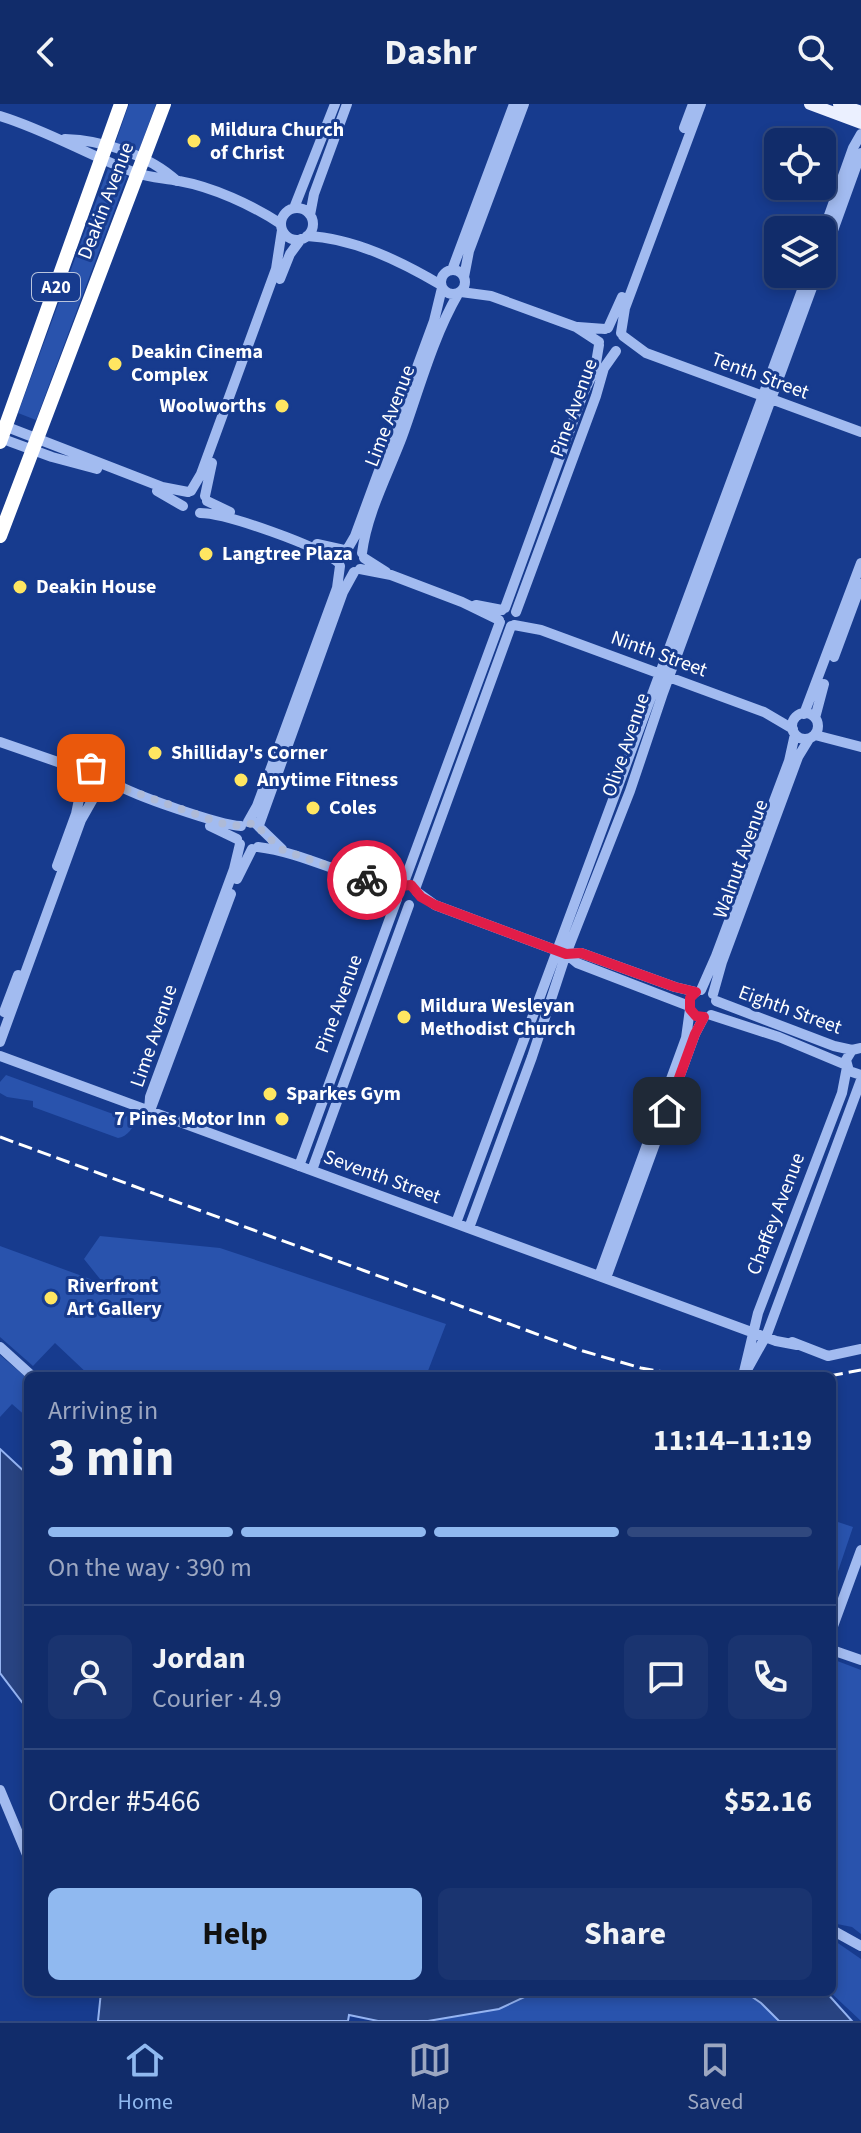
<!DOCTYPE html>
<html lang="en">
<head>
<meta charset="utf-8">
<style>
  body { margin:0; font-family:"Source Sans 3",sans-serif; background:#1a3470; color:#f1f3f6; height:100vh; display:flex; flex-direction:column; font-size:30px; white-space:nowrap }
  * { box-sizing:border-box; margin:0 }
  p { font-size:26px; color:#9ca7c1 }
  .icon { flex:none; width:44px; height:44px; fill:none; stroke:currentColor; stroke-width:2; stroke-linecap:round; stroke-linejoin:round }
  .map { position:relative; flex:1; overflow:hidden }
  .details { position:absolute; left:24px; top:1268px; width:812px; height:624px; display:flex; flex-direction:column; background:#112c6a; border-radius:12px; box-shadow:0 4px 12px #0003,0 0 0 2px #30487e }
  .details>* { flex:none }
  .controls { position:absolute; left:764px; top:24px; display:grid; gap:16px }
  .controls a { display:grid; place-items:center; width:72px; height:72px; border-radius:12px; background:#112c6a; box-shadow:0 4px 12px #0003,0 0 0 2px #30487e; font-size:40px }
  .pin { position:absolute; display:grid; place-items:center; width:68px; height:68px; color:#fff; margin:-34px; border-radius:16px; box-shadow:0 4px 12px #0006 }
  .courier { position:absolute; display:grid; place-items:center; width:80px; height:80px; margin:-40px; border:6px solid #e11d48; border-radius:50%; background:#fff; color:#222; box-shadow:0 2px 10px #0007 }
  .headline em { font-style:normal; font-weight:700 }
  .headline div { display:flex; flex-direction:column-reverse }
  .headline { display:flex; align-items:center; justify-content:space-between; height:136px; padding:0 24px }
  h1 { font-size:52px; font-weight:700; line-height:60px }
  .bar { display:grid; grid-template-columns:repeat(4,1fr); gap:12px 8px; align-content:center; height:96px; padding:0 24px }
  .bar i { height:10px; border-radius:6px; background:#30487e }
  .bar .current { background:#90b9f0 }
  .bar p { grid-column:span 4 }
  .line { display:flex; align-items:center; gap:20px; padding:0 24px; border-top:2px solid #30487e }
  .line div { flex:1 }
  .round { display:grid; place-items:center; flex:none; width:84px; height:84px; border-radius:12px; background:#1a3470 }
  .cta { display:flex; gap:16px; margin-top:auto; padding:16px 24px }
  .cta a { flex:1; height:92px; border-radius:12px; background:#90b9f0; color:#111; font-size:32px; font-weight:700; line-height:92px; text-align:center }
  .cta a+a { background:#1a3470; color:#f1f3f6 }
  header { display:flex; justify-content:space-between; align-items:center; height:104px; padding:0 24px; background:#112c6a; font-size:36px; font-weight:700 }
  .tab-bar { display:flex; justify-content:space-around; align-items:center; height:112px; border-top:2px solid #30487e; background:#112c6a; font-size:22px; color:#9ca7c1 }
  .tab-bar a { display:grid; justify-items:center; gap:4px }
  .tab-bar .current { color:#90b9f0 }
  .map>svg:first-child { display:block }
  .green { fill:#2953ad }
  .water { fill:#284381; stroke:#95b4f2; stroke-width:2 }
  .lines { fill:none; stroke-linecap:round; stroke-linejoin:round }
  .minor { stroke:#a2bbf0; stroke-width:10 }
  .major { stroke:#ebf0ff; stroke-width:12 }
  .highway { stroke:#fff; stroke-width:14 }
  .rail { stroke:#fff; stroke-width:3; stroke-dasharray:14 6; stroke-linecap:butt }
  .done { stroke:#aebad7; stroke-width:8; stroke-dasharray:0 14.4 }
  .route { stroke:#e11d48; stroke-width:10 }
  .poi-dot { fill:#ffe661; stroke:#173b8e; stroke-width:3 }
  .labels { text-anchor:middle; dominant-baseline:central; stroke-width:6; stroke-linejoin:round; paint-order:stroke }
  .shield { fill:#173b8e; stroke:#b9c4dd; stroke-width:2 }
  .shield-label { font-size:18px; font-weight:bold; fill:#fff }
  .poi-label { font-size:20px; font-weight:bold; fill:#fff; stroke:#173b8e; text-anchor:start }
  .street-label { font-size:20px; fill:#fff; stroke:#173b8e }
</style>
</head>
<body>
<header><svg class="icon" aria-label="back" viewBox="0 0 24 24"><path d="M15 5l-7 7 7 7"/></svg>Dashr<svg class="icon" aria-label="search" viewBox="0 0 24 24"><circle cx="10" cy="10" r="6"/><path d="M15 15l6 6"/></svg></header>
<div class="map">
<svg width="861" height="1917" viewBox="0 0 861 1917">
  <rect width="100%" height="100%" fill="#173b8e"/>
  <!-- green -->
  <path class="green" d="M129,0H156L138,49L115,40Z
    M108,65L127,72L36,316L18,309Z
    M6,971L124,1014L131,1009L135,1014C135,1023 127,1033 118,1034L33,1003V997L7,993L0,989V978Z
    M100,1132L220,1144L446,1220L426,1272H90L55,1239L33,1262L0,1233V1142L104,1180L84,1155Z
    M0,1251L28,1275V1314L12,1300L0,1313Z
    M832,1416L853,1423L832,1485Z
    M832,1555L861,1566V1830L852,1823L832,1819Z
    M832,1835L861,1855V1917L830,1888H832Z
    M535,1888H745L761,1899L779,1917H428L499,1905Z"/>
  <!-- water -->
  <path class="water" d="M0,1345L28,1371V1606L0,1569Z
    M101,1888H535L499,1905L428,1917H378L349,1911L348,1917H98Z
    M745,1888H826L852,1917H779L761,1899Z"/>
  <g class="lines">
    <!-- minor -->
    <path class="minor" d="M0,12C49,27 89,52 136,69C151,74 164,74 179,77C213,83 252,101 281,120
      M684,24L693,0
      M65,35C102,36 149,51 177,77
      M294,104L335,0
      M281 120a16 16 0 1 1 32 0a16 16 0 1 1-32 0Z
      M310,111L314,90L347,0
      M822,131L853,44L861,30
      M307,132C354,134 402,158 441,181
      M822,157L861,49
      M441 178a12 12 0 1 1 24 0a12 12 0 1 1-24 0Z
      M452,166L514,0
      M464,173L469,147L524,0
      M280,175L290,150L301,135
      M461,188L491,192L576,223L599,238
      M578,223L605,225
      M608,224L622,193
      M621,229L625,204L701,0
      M623,232L646,249L861,328
      M2,321L162,383L188,388
      M0,334L52,353L97,365
      M157,387L183,402
      M191,387L201,370L276,165L282,126
      M205,392L212,359
      M207,397L230,408
      M200,409C226,409 319,442 339,459
      M317,440L344,446
      M348,444L355,432L434,217L442,184
      M362,449C367,409 388,370 402,333C419,286 433,233 458,190
      M364,454L386,468
      M360,465L391,471L462,498L499,516
      M476,501L502,506
      M505,504L583,290L595,265L599,241
      M516,508L596,292L604,264L616,247
      M514,521L541,526L764,608L793,625
      M834,553L861,480
      M792 622a13 13 0 1 1 26 0a13 13 0 1 1-26 0Z
      M804,610L861,459
      M815,614L824,580
      M815,631L861,643
      M0,638L84,667
      M104,672V679L98,686L90,687L82,681V670L87,665L94,664C102,667 106,674 114,679C133,691 219,721 241,722
      M248,718L257,702L337,484L340,462
      M254,718L282,745
      M259,721L343,488L354,468
      M210,722L237,735
      M258,743C307,749 351,777 400,782
      M57,762L76,710L82,681
      M237,775L252,745
      M403,781L500,518
      M415,785L511,522
      M417,788L435,801L566,850L577,859L689,902
      M566,850L581,849L675,883L696,888
      M701,886L716,852L789,657L795,630
      M713,890L722,858L798,653L809,635
      M716,897L834,942L852,946
      M4,908L18,871
      M711,911L779,933L846,961
      M0,938L81,716L98,686
      M861,944L852,946L846,956L849,967L861,971
      M0,952L776,1237L797,1241
      M151,1004L231,790
      M149,1007L150,993L234,765L240,740
      M299,1062L397,795
      M312,1066L409,801
      M456,1119L808,170
      M469,1124L532,953L566,850L630,687L663,589L817,170
      M599,1172L686,934L690,905
      M606,1174L695,930L704,913
      M792,1238L828,1252L861,1245
      M0,1243L32,1272
      M748,1264L767,1230L861,976
      M743,1272L758,1209L842,989L847,963
      M832,1525L861,1446
      M832,1546L861,1556
      M0,1686L28,1753
      M832,1826L861,1842"/>
    <!-- major -->
    <path class="major" d="M810,0L861,19
      M839,0L861,8"/>
    <!-- highway -->
    <path class="highway" d="M0,338L121,0
      M0,432L164,0"/>
    <!-- rail -->
    <path class="rail" d="M0,1033L583,1247L641,1264L685,1272
      M829,1272L861,1266"/>
  </g>
  <g class="lines">
    <!-- done -->
    <path class="done" d="M91,664L97,665L120,683L217,718L232,722L256,719L264,730L283,746L367,776"/>
    <!-- route -->
    <path class="route" d="M367,776L400,782L411,781L421,793L435,801L566,850L581,849L675,883L696,888L690,894V905L696,912L704,913L695,930L667,1007"/>
  </g>
  <!-- markers -->
  <g class="poi-dot">
    <circle cx="194" cy="37" r="8"/>
    <circle cx="115" cy="260" r="8"/>
    <circle cx="282" cy="302" r="8"/>
    <circle cx="206" cy="450" r="8"/>
    <circle cx="20" cy="483" r="8"/>
    <circle cx="155" cy="649" r="8"/>
    <circle cx="241" cy="676" r="8"/>
    <circle cx="313" cy="704" r="8"/>
    <circle cx="404" cy="913" r="8"/>
    <circle cx="270" cy="990" r="8"/>
    <circle cx="282" cy="1015" r="8"/>
    <circle cx="51" cy="1194" r="8"/>
  </g>
  <g class="labels">
    <!-- shield labels -->
    <rect class="shield" x="32" y="169" width="48" height="28" rx="6"/>
    <g class="shield-label">
      <text x="56" y="183">A20</text>
    </g>
    <!-- poi labels -->
    <g class="poi-label">
      <text x="210" y="26">Mildura Church<tspan x="210" dy="23">of Christ</tspan></text>
      <text x="131" y="248">Deakin Cinema<tspan x="131" dy="23">Complex</tspan></text>
      <text x="266" y="302" text-anchor="end">Woolworths</text>
      <text x="222" y="450">Langtree Plaza</text>
      <text x="36" y="483">Deakin House</text>
      <text x="171" y="649">Shilliday's Corner</text>
      <text x="257" y="676">Anytime Fitness</text>
      <text x="329" y="704">Coles</text>
      <text x="420" y="902">Mildura Wesleyan<tspan x="420" dy="23">Methodist Church</tspan></text>
      <text x="286" y="990">Sparkes Gym</text>
      <text x="266" y="1015" text-anchor="end">7 Pines Motor Inn</text>
      <text x="67" y="1182">Riverfront<tspan x="67" dy="23">Art Gallery</tspan></text>
    </g>
    <!-- street labels -->
    <g class="street-label">
      <text transform="translate(106 97) rotate(-69)">Deakin Avenue</text>
      <text transform="translate(760 272) rotate(20)">Tenth Street</text>
      <text transform="translate(574 304) rotate(-70)">Pine Avenue</text>
      <text transform="translate(390 312) rotate(-69)">Lime Avenue</text>
      <text transform="translate(659 550) rotate(20)">Ninth Street</text>
      <text transform="translate(626 641) rotate(-71)">Olive Avenue</text>
      <text transform="translate(741 755) rotate(-70)">Walnut Avenue</text>
      <text transform="translate(339 900) rotate(-70)">Pine Avenue</text>
      <text transform="translate(790 906) rotate(20)">Eighth Street</text>
      <text transform="translate(154 932) rotate(-71)">Lime Avenue</text>
      <text transform="translate(382 1073) rotate(20)">Seventh Street</text>
      <text transform="translate(776 1110) rotate(-69)">Chaffey Avenue</text>
    </g>
  </g>
</svg>
<div class="controls">
<a><svg class="icon" aria-label="locate" viewBox="0 0 24 24"><circle cx="12" cy="12" r="6"/><path d="M12 2v4M12 18v4M2 12h4M18 12h4"/></svg></a>
<a><svg class="icon" aria-label="layers" viewBox="0 0 24 24"><path d="M12 4l9 5-9 5-9-5zM3 14l9 5 9-5"/></svg></a>
</div>
<div class="pin" style="left:91px;top:664px;background:#ea580c"><svg class="icon" aria-label="bag" viewBox="0 0 24 24"><path d="M5 8h14l-1 12H6zM9 8a3 3 0 0 1 6 0"/></svg></div>
<div class="pin" style="left:667px;top:1007px;background:#1f2937"><svg class="icon" aria-label="home" viewBox="0 0 24 24"><path d="M3 11l9-7 9 7M6 9v11h12V9"/></svg></div>
<div class="courier" style="left:367px;top:776px"><svg class="icon" aria-label="bike" viewBox="0 0 24 24"><circle cx="6" cy="16" r="4"/><circle cx="18" cy="16" r="4"/><path d="M6 16l4-8h5l3 8M10 8l3 8H6M13 5h3"/></svg></div>
<section class="details">
<div class="headline"><div><h1>3 min</h1><p>Arriving in</p></div><em>11:14–11:19</em></div>
<div class="bar"><i class="current"></i><i class="current"></i><i class="current"></i><i></i><p>On the way · 390 m</p></div>
<div class="line" style="height:144px"><a class="round"><svg class="icon" aria-label="person" viewBox="0 0 24 24"><circle cx="12" cy="8" r="4"/><path d="M4 21q1-7 8-7t8 7"/></svg></a><div><b>Jordan</b><p>Courier · 4.9</p></div><a class="round"><svg class="icon" aria-label="chat" viewBox="0 0 24 24"><path d="M4 5h16v11H9l-5 4z"/></svg></a><a class="round"><svg class="icon" aria-label="phone" viewBox="0 0 24 24"><path d="M5 4h4l2 5-3 2q2 4 5 5l2-3 5 2v4C11 20 4 13 5 4z"/></svg></a></div>
<div class="line" style="height:104px"><div>Order #5466</div><b>$52.16</b></div>
<div class="cta"><a>Help</a><a>Share</a></div>
</section>
</div>
<nav class="tab-bar">
<a class="current"><svg class="icon" aria-label="home" viewBox="0 0 24 24"><path d="M3 11l9-7 9 7M6 9v11h12V9"/></svg>Home</a>
<a><svg class="icon" aria-label="map" viewBox="0 0 24 24"><path d="M3 6l6-2 6 2 6-2v14l-6 2-6-2-6 2zM9 4v14M15 6v14"/></svg>Map</a>
<a><svg class="icon" aria-label="saved" viewBox="0 0 24 24"><path d="M7 4h10v16l-5-4-5 4z"/></svg>Saved</a>
</nav>
</body>
</html>
